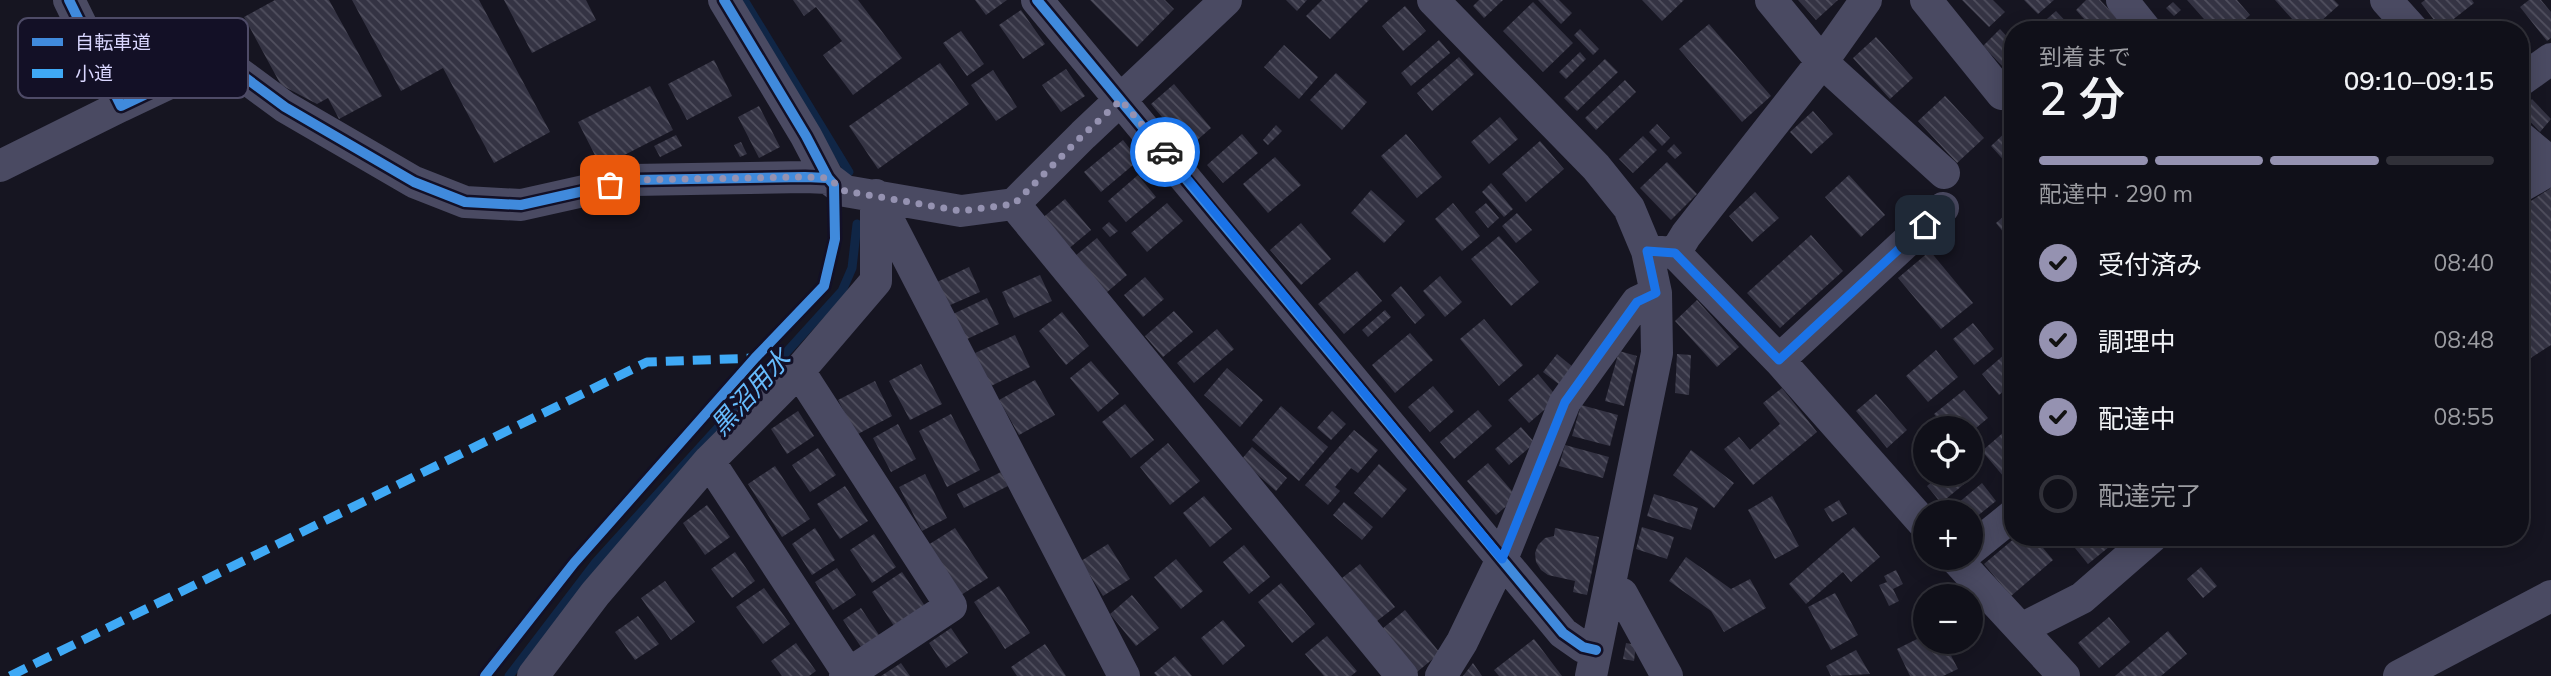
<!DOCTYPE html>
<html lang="ja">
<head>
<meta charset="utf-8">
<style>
  body { margin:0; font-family:Mulish,"Noto Sans JP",sans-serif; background:#1e1e26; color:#f1f3f6; height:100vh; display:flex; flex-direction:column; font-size:26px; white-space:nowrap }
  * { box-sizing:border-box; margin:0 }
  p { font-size:23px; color:#9c9da2 }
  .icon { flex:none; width:38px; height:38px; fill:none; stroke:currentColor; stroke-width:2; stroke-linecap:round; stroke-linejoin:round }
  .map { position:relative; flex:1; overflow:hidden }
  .panel { position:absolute; left:2004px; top:21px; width:525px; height:525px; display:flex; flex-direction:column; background:#101019; border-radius:28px; box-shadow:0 4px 18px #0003,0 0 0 2px #303038 }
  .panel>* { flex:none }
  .tools { position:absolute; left:1913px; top:416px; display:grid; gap:14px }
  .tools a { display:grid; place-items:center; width:70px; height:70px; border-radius:50%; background:#101019; box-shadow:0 4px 18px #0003,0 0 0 2px #303038; font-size:35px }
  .pin { position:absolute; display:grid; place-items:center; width:60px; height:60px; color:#fff; margin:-30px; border-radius:14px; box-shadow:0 4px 10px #0006 }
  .courier { position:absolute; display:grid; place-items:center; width:70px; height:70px; margin:-35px; border:5px solid #1a73e8; border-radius:50%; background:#fff; color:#222; box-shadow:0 2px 9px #0007 }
  .head em { font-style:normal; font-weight:600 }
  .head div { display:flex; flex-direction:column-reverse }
  .head { display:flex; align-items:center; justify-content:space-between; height:119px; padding:0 35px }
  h1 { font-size:46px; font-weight:600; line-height:52px }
  .bar { display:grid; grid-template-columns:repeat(4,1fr); gap:10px 7px; align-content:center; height:84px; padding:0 35px }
  .bar i { height:9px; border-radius:5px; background:#303038 }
  .bar .active { background:#9592b1 }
  .bar p { grid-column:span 4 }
  ol { padding:0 35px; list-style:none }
  li { display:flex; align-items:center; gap:21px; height:77px }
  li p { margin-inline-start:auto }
  li .icon { padding:7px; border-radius:50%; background:#9592b1; color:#111; stroke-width:4 }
  li:last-child { color:#9c9da2 }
  li i { width:38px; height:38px; border:4px solid #303038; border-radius:50% }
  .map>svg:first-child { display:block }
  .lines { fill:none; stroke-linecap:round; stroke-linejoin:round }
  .stream { stroke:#102646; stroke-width:9 }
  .building { fill:url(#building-back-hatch) }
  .minor { stroke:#4a4a62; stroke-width:32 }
  .quiet { stroke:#3fa9f5; stroke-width:9; stroke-dasharray:18 9; stroke-linecap:butt }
  .cycleway-casing { stroke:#131026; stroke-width:15 }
  .cycleway { stroke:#408adc; stroke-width:10 }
  .done { stroke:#9592b1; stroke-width:7; stroke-dasharray:0 12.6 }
  .route { stroke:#1a73e8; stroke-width:9 }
  .labels { text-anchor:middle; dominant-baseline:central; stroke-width:6; stroke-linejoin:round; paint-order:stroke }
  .water-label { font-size:26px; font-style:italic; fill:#66bbfc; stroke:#131026 }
  .key { fill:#131026; stroke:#4e4b67; stroke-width:2 }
  .key-label { font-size:19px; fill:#d9d6fe }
</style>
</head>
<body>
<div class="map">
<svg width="2551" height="676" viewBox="0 0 2551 676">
  <defs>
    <pattern id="building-back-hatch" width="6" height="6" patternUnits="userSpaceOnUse" patternTransform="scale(1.75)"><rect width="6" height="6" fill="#343343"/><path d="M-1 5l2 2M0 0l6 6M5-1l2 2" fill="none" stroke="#51505f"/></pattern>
  </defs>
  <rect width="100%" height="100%" fill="#161521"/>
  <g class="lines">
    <!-- stream -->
    <path class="stream" d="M744,0L849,172
      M509,676L596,562L842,291L852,268L857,224"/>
  </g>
  <!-- building -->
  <path class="building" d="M275,0H329L382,96L339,119L328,98L317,104L281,85L244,17Z
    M352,0H479L550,132L494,163L443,68L401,91Z
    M504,0H586L596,20L532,53Z
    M793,0H858L902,58L853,95L823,55L842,41L816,7L804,16Z
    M975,0H1007L986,15Z
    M1090,0H1165L1174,9L1137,47Z
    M1286,0H1307L1297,11Z
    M1322,0H1369L1330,39L1306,16Z
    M1479,0H1503L1484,18L1473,6Z
    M1538,0H1559L1572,13L1561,24Z
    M1642,0H1684L1662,21Z
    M1798,0H1838L1816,20Z
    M1962,0H1993L2005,12L1989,27Z
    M2024,0H2054L2038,14Z
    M2086,0H2100L2118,19L2105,30H2094L2076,10Z
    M2187,0H2237L2250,15L2234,30H2214Z
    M2275,0H2334L2339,5L2311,30H2302Z
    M2425,0H2472L2474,3L2441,29L2421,3Z
    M2529,0H2541L2551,12V38L2547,41L2520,7Z
    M1533,2L1573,43L1543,72L1503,31Z
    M2173,2L2181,10L2174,16L2166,8Z
    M1405,6L1426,31L1403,51L1382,26Z
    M1021,10L1045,44L1023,59L999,25Z
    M2056,11L2074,30H2044L2040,25Z
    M1709,24L1771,96L1742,122L1679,49Z
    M1580,29L1599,49L1593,55L1574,35Z
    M2000,29L2012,42V58L2003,67L1983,46Z
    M961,31L984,64L967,76L943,43Z
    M1876,37L1913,78L1890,99L1853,58Z
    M1439,40L1450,53L1411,86L1401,73Z
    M1284,45L1318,77L1299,99L1264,67Z
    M1580,52L1586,59L1566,79L1559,72Z
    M1459,57L1474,74L1432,111L1417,93Z
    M1605,59L1618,72L1577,111L1564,98Z
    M714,60L732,96L687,120L668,84Z
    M940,63L969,104L878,169L849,126Z
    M1066,69L1085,96L1061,112L1042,85Z
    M993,70L1017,107L996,121L971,85Z
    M1336,73L1367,102L1342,130L1310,100Z
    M1625,80L1636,92L1596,130L1585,118Z
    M1174,84L1211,128L1188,148L1151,104Z
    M650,86L673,130L601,167L578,122Z
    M1945,96L1984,138L1957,163L1918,121Z
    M2532,99L2551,119L2540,132L2520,111Z
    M759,106L780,147L759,158L738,117Z
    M1813,111L1833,134L1811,154L1790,132Z
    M1500,117L1518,139L1489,164L1471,142Z
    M1657,124L1670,138L1662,146L1649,132Z
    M1276,125L1282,131L1268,145L1263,140Z
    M2012,126V162L2009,166L1991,146Z
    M1242,134L1258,153L1223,183L1207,165Z
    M1406,134L1442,177L1417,198L1381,156Z
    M676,135L682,146L660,157L654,146Z
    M1643,136L1657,150L1633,173L1619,159Z
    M1123,140L1139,160L1101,192L1084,172Z
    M1540,141L1564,169L1526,202L1502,174Z
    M741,142L747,154L740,157L734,145Z
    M1674,144L1682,153L1675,159L1667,151Z
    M1275,157L1301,185L1268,213L1243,184Z
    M1667,162L1697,194L1671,220L1640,188Z
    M1138,175L1156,197L1126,222L1108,201Z
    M1849,175L1885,215L1861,237L1825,197Z
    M1491,183L1513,209L1504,217L1482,192Z
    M2551,188V345L2520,365V208Z
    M1371,190L1405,221L1384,243L1351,213Z
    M1755,192L1779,218L1752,242L1729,216Z
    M1065,199L1091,230L1067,250L1040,220Z
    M1167,203L1183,221L1147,252L1131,233Z
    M1453,203L1480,236L1462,251L1435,219Z
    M1486,203L1499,218L1488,228L1475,212Z
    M2012,209V243L1996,223Z
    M1517,213L1532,230L1516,243L1502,226Z
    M1109,222L1118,231L1110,237L1102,228Z
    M1301,223L1331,259L1301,285L1270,250Z
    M1811,235L1843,271L1780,328L1747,293Z
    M1499,236L1539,282L1511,306L1471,259Z
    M1097,238L1127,275L1106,293L1075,256Z
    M1930,251L1973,303L1941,329L1898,278Z
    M969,267L980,292L948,306L937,282Z
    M1357,271L1382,301L1344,334L1318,304Z
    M1040,275L1052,301L1014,318L1002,292Z
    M1440,276L1462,302L1445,317L1423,291Z
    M1145,277L1164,299L1143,317L1124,295Z
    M1401,286L1425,315L1415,324L1391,295Z
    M987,298L999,324L965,340L953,314Z
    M1697,300L1739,347L1717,367L1675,321Z
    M1385,310L1391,317L1368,337L1362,330Z
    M1174,311L1193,332L1163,357L1145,336Z
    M1062,312L1089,346L1066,365L1039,331Z
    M1484,319L1523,365L1499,386L1460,339Z
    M1973,323L1994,349L1974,365L1953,339Z
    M1217,329L1234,349L1194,383L1177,363Z
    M1410,333L1433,360L1395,393L1372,365Z
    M1015,335L1030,367L991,386L975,353Z
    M1936,350L1958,377L1928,402L1906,376Z
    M1619,351L1637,356L1624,406L1605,401Z
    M1557,354L1573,367L1560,385L1543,372Z
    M1677,354L1691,355L1689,395L1675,393Z
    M2005,354L2012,363V384L1999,395L1982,374Z
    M1091,361L1119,394L1098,412L1070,378Z
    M921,364L942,404L910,420L889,381Z
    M1227,368L1263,400L1240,427L1204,395Z
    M1538,374L1558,398L1529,423L1508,400Z
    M1035,380L1055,415L1019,435L999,400Z
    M875,381L892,416L856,435L838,400Z
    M1433,386L1454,411L1430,432L1408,407Z
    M1782,388L1817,432L1753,485L1724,449L1739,437L1750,450L1780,424L1763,403Z
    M1964,390L1988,418L1970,433V429H1947L1934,414Z
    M1876,394L1907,430L1887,448L1856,411Z
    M1125,404L1154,440L1131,458L1102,422Z
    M1581,405L1618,415L1610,446L1572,436Z
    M1281,406L1328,447L1299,481L1252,440Z
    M1478,410L1492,426L1454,459L1440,442Z
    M798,411L814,436L787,454L771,429Z
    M1332,411L1346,424L1331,440L1317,428Z
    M951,414L980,470L947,487L919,431Z
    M898,424L916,459L891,472L873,438Z
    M1521,427L1535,443L1509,465L1495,449Z
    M1354,430L1378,450L1358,473L1351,468L1335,487L1340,491L1328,505L1305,485Z
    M2005,431L2012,440V480L2009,483L1982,451Z
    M1168,443L1200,481L1170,505L1140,467Z
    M1565,445L1609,457L1603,478L1559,466Z
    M1252,447L1287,478L1276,491L1241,460Z
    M818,448L836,475L810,492L792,465Z
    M1691,450L1734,483L1714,508L1673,475Z
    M1488,463L1517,497L1496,515L1467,481Z
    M1379,464L1407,489L1382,518L1354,493Z
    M775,466L810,519L782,537L748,484Z
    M1001,472L1008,486L964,508L957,494Z
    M1970,472L1974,476L1941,503L1927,486L1941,474H1970Z
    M925,474L947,518L922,531L899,487Z
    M1982,483L1996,501L1970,522V513H1955L1951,509Z
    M845,486L868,521L840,539L817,504Z
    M1654,494L1698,508L1691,530L1647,516Z
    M1204,496L1232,529L1210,547L1183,513Z
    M1772,496L1799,546L1775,559L1748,510Z
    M1839,500L1847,514L1832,522L1824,509Z
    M1344,502L1373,527L1362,540L1333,515Z
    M707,505L730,537L705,555L683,523Z
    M1642,527L1674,537L1667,559L1636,549Z
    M1854,527L1880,557L1851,582L1843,572L1806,604L1789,584Z
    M815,528L835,560L812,575L792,544Z
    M955,528L988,578L961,595L928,545Z
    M1555,528L1599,537L1587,595L1573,592L1575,581L1548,575L1541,570L1536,562L1535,553L1538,545L1545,538L1554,536Z
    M874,534L896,567L872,583L850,550Z
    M2016,537H2034L2053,560L2011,596L1984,564Z
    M2066,537H2102L2109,547L2088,564Z
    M1108,544L1130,579L1103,596L1081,561Z
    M1244,545L1270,577L1249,594L1223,562Z
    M735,552L755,581L732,598L711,569Z
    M1686,557L1731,589L1750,579L1766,608L1724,632L1711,611L1669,581Z
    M1176,559L1203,591L1181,609L1154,577Z
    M1360,564L1395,607L1377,621L1342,578Z
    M2201,567L2217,586L2203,598L2187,579Z
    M837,568L856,595L833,610L815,582Z
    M1896,570L1903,584L1893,589L1899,601L1889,606L1879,585L1887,582L1884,576Z
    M902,572L925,606L894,626L872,592Z
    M665,581L695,622L671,640L641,598Z
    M1281,583L1315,624L1292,643L1258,602Z
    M999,586L1030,633L1005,649L974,602Z
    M764,588L790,624L763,644L736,607Z
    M1835,593L1858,635L1831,650L1808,607Z
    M1132,595L1159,628L1136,646L1110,614Z
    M861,608L879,635L861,647L843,620Z
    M1405,610L1440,653L1417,672L1382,629Z
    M638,616L659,644L635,660L615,632Z
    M2109,617L2130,642L2099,668L2078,643Z
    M1223,620L1245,646L1223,665L1201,638Z
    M951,628L968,653L946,668L929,643Z
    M2168,631L2187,654L2161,676H2115Z
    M1925,635V642H1944L1958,669L1943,676H1910L1897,649Z
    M1327,636L1357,671L1351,676H1324L1305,654Z
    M1534,639L1562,676H1499L1494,670Z
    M796,643L816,671L809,676H782L771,661Z
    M1626,643L1636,645L1634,661L1623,659Z
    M1045,644L1066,676H1017L1011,667Z
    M1856,650L1870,674L1831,676L1826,666Z
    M1175,656L1192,676H1157L1154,673Z
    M901,663L910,676H881Z
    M1473,663L1482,676H1463Z"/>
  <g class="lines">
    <!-- minor -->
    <path class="minor" d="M69,0L121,106L220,59L285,107L414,182L465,202L521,205L633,180L805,177L828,178
      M724,0L806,136L828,178L845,191L961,211L1014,204L1083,135L1226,0
      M1037,0L1563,633L1583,647L1596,650
      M1433,0L1596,167L1629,208L1647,251L1656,293L1657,353L1591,676
      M1771,0L1822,62L1944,173
      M1926,0L2002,94L2012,85
      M2122,0L2146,30
      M2386,0L2413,30
      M2520,81L2551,59
      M2520,137L2551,163
      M0,166L121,106
      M2520,187L2551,169
      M877,198L1124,676
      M1014,204L1402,676
      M1647,251L1675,253L1779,360L1925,525
      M1675,253L1686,235L1822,62L1866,0
      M1779,360L1943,208
      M799,371L951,606L845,676
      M709,461L850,676
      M1970,550L2012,516
      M1955,558L2064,676
      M1610,591L1622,594L1667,676
      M2021,629L2082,598L2152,537
      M533,676L595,594L709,461L799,371L876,281V195
      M1441,676L1462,642L1502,559L1565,402L1637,302L1656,293
      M2399,676L2551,596"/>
    <!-- quiet -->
    <path class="quiet" d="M10,676L647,362L755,358"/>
    <defs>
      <path id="cycleway" d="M69,0L121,106L220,59L285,107L414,182L465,202L521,205L633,180L805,177L828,178
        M1037,0L1563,633L1583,647L1596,650
        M485,676L574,563L755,358L824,286L835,239L834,185L828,178L806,136L724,0"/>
    </defs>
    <!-- cycleway casing -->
    <use href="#cycleway" class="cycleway-casing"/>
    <!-- cycleway -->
    <use href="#cycleway" class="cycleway"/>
  </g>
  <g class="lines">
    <!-- done -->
    <path class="done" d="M610,185L633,180L805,177L828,178L845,191L961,211L1014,204L1083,135L1121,100L1165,152"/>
    <!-- route -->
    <path class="route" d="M1165,152L1502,559L1565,402L1637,302L1656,293L1647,251L1675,253L1779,360L1925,225"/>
  </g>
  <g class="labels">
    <!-- water labels -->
    <g class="water-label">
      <text transform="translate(750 392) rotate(-48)">黒沼用水</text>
    </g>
  </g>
  <!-- legend -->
  <rect x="18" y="18" width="230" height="80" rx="10" class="key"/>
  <rect x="32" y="38" width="31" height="8" fill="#408adc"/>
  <rect x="32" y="69" width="31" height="9" fill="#3fa9f5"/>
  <g class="key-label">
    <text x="75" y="49">自転車道</text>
    <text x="75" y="80">小道</text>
  </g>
</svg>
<div class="tools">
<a><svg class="icon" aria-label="locate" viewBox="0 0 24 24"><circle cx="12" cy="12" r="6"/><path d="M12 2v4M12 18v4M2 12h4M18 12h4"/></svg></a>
<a>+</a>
<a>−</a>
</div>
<div class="pin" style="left:610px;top:185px;background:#ea580c"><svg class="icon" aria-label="bag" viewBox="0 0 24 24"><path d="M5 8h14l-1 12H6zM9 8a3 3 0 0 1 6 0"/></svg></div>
<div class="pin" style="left:1925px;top:225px;background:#1f2937"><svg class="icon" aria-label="home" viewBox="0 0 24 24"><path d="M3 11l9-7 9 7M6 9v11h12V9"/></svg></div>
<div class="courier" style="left:1165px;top:152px"><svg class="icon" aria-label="car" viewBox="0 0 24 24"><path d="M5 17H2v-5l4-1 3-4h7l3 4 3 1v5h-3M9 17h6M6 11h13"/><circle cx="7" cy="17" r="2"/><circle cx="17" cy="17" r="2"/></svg></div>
<section class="panel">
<div class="head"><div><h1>2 分</h1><p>到着まで</p></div><em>09:10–09:15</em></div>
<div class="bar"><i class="active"></i><i class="active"></i><i class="active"></i><i></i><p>配達中 · 290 m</p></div>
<ol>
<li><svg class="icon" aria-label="check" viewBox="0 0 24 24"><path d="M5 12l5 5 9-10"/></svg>受付済み<p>08:40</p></li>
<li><svg class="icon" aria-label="check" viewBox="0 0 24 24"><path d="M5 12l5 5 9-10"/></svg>調理中<p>08:48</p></li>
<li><svg class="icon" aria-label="check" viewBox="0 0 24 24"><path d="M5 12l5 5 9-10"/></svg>配達中<p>08:55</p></li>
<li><i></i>配達完了</li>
</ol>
</section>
</div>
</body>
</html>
